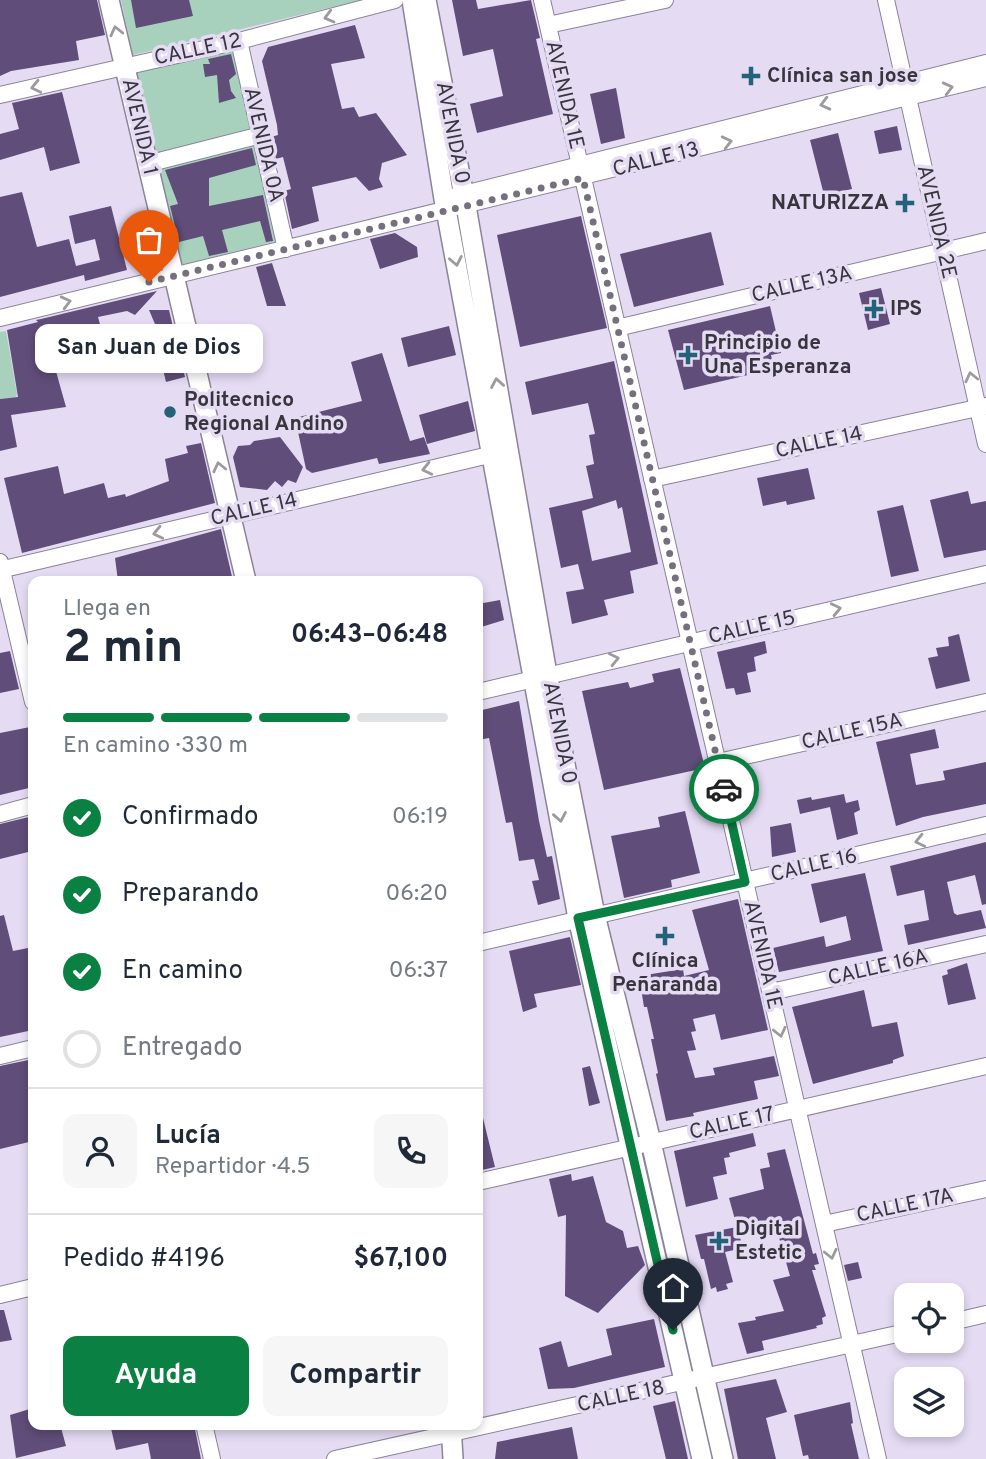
<!DOCTYPE html>
<html lang="es">
<head>
<meta charset="utf-8">
<style>
  body { margin:0; font-family:Overpass,sans-serif; background:#f6f6f7; color:#1f2937; height:100vh; display:flex; flex-direction:column; font-size:26px; white-space:nowrap }
  * { box-sizing:border-box; margin:0 }
  p { font-size:23px; color:#747a83 }
  .icon { flex:none; width:38px; height:38px; fill:none; stroke:currentColor; stroke-width:2; stroke-linecap:round; stroke-linejoin:round }
  .map { position:relative; flex:1; overflow:hidden }
  .panel { position:absolute; left:28px; top:576px; width:455px; height:854px; display:flex; flex-direction:column; background:#fff; border-radius:14px; box-shadow:0 4px 10px #0003 }
  .panel>* { flex:none }
  .tools { position:absolute; left:894px; top:1283px; display:grid; gap:14px }
  .tools a { display:grid; place-items:center; width:70px; height:70px; border-radius:14px; background:#fff; box-shadow:0 4px 10px #0003; font-size:35px }
  .pin { position:absolute; display:grid; place-items:center; width:60px; height:60px; color:#fff; margin:-72px -30px; border-radius:50% 50% 50% 0; rotate:-45deg; box-shadow:0 0 7px #0007 }
  .pin .icon { rotate:45deg }
  .courier { position:absolute; display:grid; place-items:center; width:70px; height:70px; margin:-35px; border:5px solid #0b8043; border-radius:50%; background:#fff; color:#222; box-shadow:0 2px 9px #0007 }
  .bubble { position:absolute; height:49px; border-radius:14px; background:#fff; box-shadow:0 4px 10px #0003; font-size:23px; font-weight:700; line-height:49px; text-align:center }
  .overview em { font-style:normal; font-weight:700 }
  .overview div { display:flex; flex-direction:column-reverse }
  .overview { display:flex; align-items:center; justify-content:space-between; height:119px; padding:0 35px }
  h1 { font-size:46px; font-weight:700; line-height:52px }
  .bar { display:grid; grid-template-columns:repeat(4,1fr); gap:10px 7px; align-content:center; height:84px; padding:0 35px }
  .bar i { height:9px; border-radius:5px; background:#e0e1e3 }
  .bar .selected { background:#0b8043 }
  .bar p { grid-column:span 4 }
  .line { display:flex; align-items:center; gap:18px; padding:0 35px; border-top:2px solid #e0e1e3 }
  .line div { flex:1 }
  .round { display:grid; place-items:center; flex:none; width:74px; height:74px; border-radius:14px; background:#f6f6f7 }
  ol { padding:0 35px; list-style:none }
  li { display:flex; align-items:center; gap:21px; height:77px }
  li p { margin-inline-start:auto }
  li .icon { padding:7px; border-radius:50%; background:#0b8043; color:#fff; stroke-width:4 }
  li:last-child { color:#747a83 }
  li i { width:38px; height:38px; border:4px solid #e0e1e3; border-radius:50% }
  .cta { display:flex; gap:14px; margin-top:auto; padding:14px 35px }
  .cta a { flex:1; height:80px; border-radius:14px; background:#0b8043; color:#fff; font-size:28px; font-weight:700; line-height:80px; text-align:center }
  .cta a+a { background:#f6f6f7; color:#1f2937 }
  .map>svg:first-child { display:block }
  .green { fill:#a8d1bd }
  .building { fill:#604d79; fill-rule:evenodd }
  .lines { fill:none; stroke-linecap:round; stroke-linejoin:round }
  .minor-casing { stroke:#8b8399; stroke-width:18 }
  .tertiary-casing { stroke:#8b8399; stroke-width:22 }
  .minor { stroke:#fff; stroke-width:16 }
  .tertiary { stroke:#fff; stroke-width:19 }
  .oneway { stroke:#9c9a9e }
  .done { stroke:#756f7e; stroke-width:7; stroke-dasharray:0 12.6 }
  .route { stroke:#0b8043; stroke-width:9 }
  .poi-dot { fill:#236278; stroke:#e5dcf4; stroke-width:2.5 }
  .labels { text-anchor:middle; dominant-baseline:central; stroke-width:7; stroke-linejoin:round; paint-order:stroke }
  .street-label { font-size:21px; fill:#38353e; stroke:#e5dcf4 }
  .poi-label { font-size:21px; font-weight:bold; fill:#38353e; stroke:#e5dcf4; text-anchor:start }
</style>
</head>
<body>
<div class="map">
<svg width="986" height="1459" viewBox="0 0 986 1459">
  <rect width="100%" height="100%" fill="#e5dcf4"/>
  <!-- green -->
  <path class="green" d="M121,0H362L133,55Z
    M234,42L254,133L154,159L131,66Z
    M260,140L281,240L182,266L156,167Z
    M6,331L17,394L16,397L0,399V332Z"/>
  <!-- building -->
  <path class="building" d="M0,0H97L105,35L76,41L79,60L11,71L0,76Z
    M131,0H189L193,16L136,28Z
    M452,0H476L478,9L531,0L540,38L536,39L553,114L477,133L470,104L503,96L493,49L463,56Z
    M355,25L365,58L331,64L342,109L354,107L359,117L376,113L407,155L382,163L379,179L383,187L369,191L356,177L312,187L319,221L292,229L284,191L291,189L283,157L276,159L271,137L278,135L277,125L262,61L268,47Z
    M231,54L236,74L229,80L231,91L236,98L219,103L217,75L205,77L203,64H210L208,59Z
    M616,88L625,138L601,144L590,94Z
    M62,92L80,163L50,171L44,147L0,160V134L19,129L12,103Z
    M897,126L902,150L879,154L874,131Z
    M838,133L852,189L824,195L810,140Z
    M252,148L256,165L209,178V206L263,195L273,241L266,242L260,221L222,230L228,252L209,256L203,236L179,242L170,206L178,204L165,170Z
    M22,192L37,247L69,239L76,266L100,260L95,239L75,244L69,216L111,206L127,270L85,281L84,275L0,297V197Z
    M581,216L607,328L520,347L497,235Z
    M711,232L724,285L634,307L620,254Z
    M395,233L417,247L418,257L380,269L370,239Z
    M272,263L281,291L286,306H267L256,267Z
    M881,288L890,324L868,330L859,293Z
    M157,291L135,315L127,311L98,317L110,361L98,365L91,335L66,341L43,325L66,407L11,415L17,447L0,451V399L18,397L7,330L38,322L36,320L41,319Z
    M770,306L781,353L771,355L774,369L684,390L668,330Z
    M149,310H169L185,377L166,382L158,348L164,345Z
    M449,326L456,355L408,367L401,338Z
    M382,353L410,441L424,437L430,454L379,464L377,458L312,473L306,469L295,418L362,401L351,362Z
    M614,361L658,564L630,571L634,593L604,600L608,615L572,624L566,592L584,589L578,564L561,568L549,508L593,498L586,466L594,464L589,435L595,434L588,403L532,415L525,382ZM616,500L618,509L622,507L631,552L592,561L582,511Z
    M468,401L475,431L427,444L419,415Z
    M280,437L303,467L296,483L288,480L282,487L275,481L267,490L240,487L233,457L238,446L250,445L254,441Z
    M201,443L215,503L22,553L4,478L58,466L64,494L104,483L108,498L125,494L126,497L169,481L165,459L188,453L186,446Z
    M808,468L815,499L787,505L786,501L763,506L757,478Z
    M968,491L971,504L986,501V550L944,558L930,500Z
    M903,505L919,571L891,577L877,511Z
    M221,529L233,581H118L115,558Z
    M500,600L504,620L478,628V604Z
    M959,634L970,681L936,689L928,658L938,656L936,648L949,646L948,637Z
    M765,641L767,653L754,657L756,671L747,673L751,692L736,695L734,688L726,689L717,652Z
    M10,651L19,689L0,693V653Z
    M680,668L705,768L604,790L582,691L628,682L630,688L654,682L652,674Z
    M519,701L539,821L547,857L552,856L560,899L538,905L532,881L539,880L534,859L519,861L512,822L506,823L489,738L478,740V711Z
    M30,727L33,743V787L0,795V733Z
    M935,729L939,748L910,754L916,785L945,780L943,771L986,762V804L923,817L896,826L876,742Z
    M844,794L846,803L858,800L860,810L854,813L858,834L837,840L830,807L800,814L797,800L811,797L812,800Z
    M685,811L700,873L671,880L672,887L624,898L611,836L660,827L658,817Z
    M33,816V840L29,841L32,851L0,859V824Z
    M791,823L796,852L772,857L770,827Z
    M986,842V904L982,905L975,875L947,882L954,913L957,915L981,910L986,928L908,945L904,925L929,920L924,890L897,896L890,866Z
    M865,873L883,951L779,972L773,948L824,936L826,947L851,940L846,916L820,923L811,884Z
    M738,899L768,1030L721,1040L715,1014L693,1019L696,1031L691,1032L696,1050L687,1051L695,1078L715,1075L713,1068L774,1056L779,1076L754,1081L758,1099L693,1113L694,1116L666,1121L656,1074L658,1073L651,1039H654L647,1007H644L639,976L683,969L684,976L709,970L692,910Z
    M4,915L13,951L33,947V1030L0,1037V916Z
    M570,937L581,985L534,994L537,1007L523,1012L509,951Z
    M967,963L976,999L948,1005L942,976L948,974L947,970Z
    M864,990L872,1027L897,1022L904,1056L893,1060V1063L813,1084L792,1007Z
    M33,1059V1141L0,1149V1066Z
    M590,1066L600,1103L589,1106L582,1068Z
    M482,1114L495,1167L478,1171V1115Z
    M753,1133L756,1146L729,1153L730,1157L724,1158L727,1174L713,1177L718,1199L686,1207L674,1151Z
    M785,1149L813,1254L816,1253L819,1264L814,1265L816,1270H812L826,1316L822,1318L823,1324L816,1326L817,1328L762,1341L764,1350L747,1354L738,1323L756,1320L755,1317L784,1311L773,1280L790,1276L778,1234L766,1238L761,1221L737,1227L729,1198L764,1189L760,1169L770,1167L767,1153Z
    M571,1174L572,1181L593,1176L606,1222L623,1231L627,1248L638,1246L645,1265L598,1313L565,1296L566,1215L558,1217L549,1179Z
    M737,1227L743,1248L725,1252L733,1282L726,1284L728,1289L717,1292L716,1287L711,1289L704,1259H701L695,1235Z
    M858,1262L862,1278L848,1281L844,1265Z
    M0,1310H4L12,1340L0,1342Z
    M654,1319L665,1367L574,1388L548,1389L539,1348L561,1341L568,1367L612,1355L606,1329Z
    M776,1379L787,1412L766,1418L776,1459H738L724,1389Z
    M675,1401L688,1459H666L653,1406Z
    M850,1402L853,1423L851,1424L859,1459H809L808,1455L803,1456L794,1415Z
    M33,1408V1424H60L66,1446L16,1458L10,1415Z
    M110,1424H194L201,1459H151L148,1443L116,1450Z
    M572,1427L578,1459H495L497,1442Z"/>
  <g class="lines">
    <defs>
      <path id="minor" d="M542,0L878,1459
        M886,0L986,444
        M548,25L665,0
        M239,41L286,249
        M0,95L239,41L395,0
        M147,164L261,135
        M452,197L986,63
        M0,318L986,78
        M617,328L986,241
        M652,479L986,406
        M0,562L33,702
        M0,570L502,452
        M478,692L986,574
        M718,762L986,702
        M0,814L33,805
        M478,943L986,825
        M771,992L986,944
        M0,1056L33,1048
        M478,1182L986,1066
        M824,1224L986,1189
        M0,1295L33,1287
        M952,1322L986,1314
        M204,1424L212,1459
        M335,1459L906,1332"/>
      <path id="tertiary" d="M109,0L246,581
        M412,0L444,199L578,918L702,1459
        M426,0L466,206L547,674L595,915L651,1142L723,1459
        M451,1424L453,1459"/>
    </defs>
    <!-- minor casing -->
    <use href="#minor" class="minor-casing"/>
    <!-- tertiary casing -->
    <use href="#tertiary" class="tertiary-casing"/>
    <!-- minor -->
    <use href="#minor" class="minor"/>
    <!-- tertiary -->
    <use href="#tertiary" class="tertiary"/>
  </g>
  <!-- one-way arrows -->
  <defs><path id="oneway-chevron" d="M-2-3.5L2.5 0L-2 3.5" fill="none" stroke-width="1.6" stroke-linecap="round" stroke-linejoin="round" transform="scale(1.75)"/></defs>
  <g class="oneway">
    <use href="#oneway-chevron" transform="translate(329 17) rotate(165)"/>
    <use href="#oneway-chevron" transform="translate(116 31) rotate(-103)"/>
    <use href="#oneway-chevron" transform="translate(36 87) rotate(167)"/>
    <use href="#oneway-chevron" transform="translate(948 88) rotate(-14)"/>
    <use href="#oneway-chevron" transform="translate(825 104) rotate(166)"/>
    <use href="#oneway-chevron" transform="translate(727 142) rotate(-14)"/>
    <use href="#oneway-chevron" transform="translate(456 261) rotate(79)"/>
    <use href="#oneway-chevron" transform="translate(66 302) rotate(-14)"/>
    <use href="#oneway-chevron" transform="translate(971 377) rotate(-103)"/>
    <use href="#oneway-chevron" transform="translate(497 383) rotate(-100)"/>
    <use href="#oneway-chevron" transform="translate(219 467) rotate(-103)"/>
    <use href="#oneway-chevron" transform="translate(427 469) rotate(167)"/>
    <use href="#oneway-chevron" transform="translate(158 533) rotate(167)"/>
    <use href="#oneway-chevron" transform="translate(836 609) rotate(-13)"/>
    <use href="#oneway-chevron" transform="translate(614 659) rotate(-13)"/>
    <use href="#oneway-chevron" transform="translate(560 817) rotate(80)"/>
    <use href="#oneway-chevron" transform="translate(920 841) rotate(167)"/>
    <use href="#oneway-chevron" transform="translate(780 1032) rotate(77)"/>
    <use href="#oneway-chevron" transform="translate(831 1254) rotate(77)"/>
  </g>
  <g class="lines">
    <!-- done -->
    <path class="done" d="M149,282L583,178L724,789"/>
    <!-- route -->
    <path class="route" d="M673,1330L578,918L745,882L724,789"/>
  </g>
  <!-- markers -->
  <g class="poi-dot">
    <path d="M747.5 65.5h7v7h7v7h-7v7h-7v-7h-7v-7h7z"/>
    <path d="M901.5 192.5h7v7h7v7h-7v7h-7v-7h-7v-7h7z"/>
    <path d="M870.5 298.5h7v7h7v7h-7v7h-7v-7h-7v-7h7z"/>
    <path d="M684.5 344.5h7v7h7v7h-7v7h-7v-7h-7v-7h7z"/>
    <circle cx="170" cy="412" r="7"/>
    <path d="M661.5 925.5h7v7h7v7h-7v7h-7v-7h-7v-7h7z"/>
    <path d="M715.5 1230.5h7v7h7v7h-7v7h-7v-7h-7v-7h7z"/>
  </g>
  <g class="labels">
    <!-- street labels -->
    <g class="street-label">
      <text transform="translate(198 50) rotate(-12)">CALLE 12</text>
      <text transform="translate(564 95) rotate(77)">AVENIDA 1E</text>
      <text transform="translate(139 127) rotate(77)">AVENIDA 1</text>
      <text transform="translate(452 133) rotate(79)">AVENIDA 0</text>
      <text transform="translate(263 145) rotate(77)">AVENIDA 0A</text>
      <text transform="translate(656 160) rotate(-14)">CALLE 13</text>
      <text transform="translate(936 222) rotate(77)">AVENIDA 2E</text>
      <text transform="translate(802 285) rotate(-13)">CALLE 13A</text>
      <text transform="translate(819 443) rotate(-12)">CALLE 14</text>
      <text transform="translate(254 510) rotate(-13)">CALLE 14</text>
      <text transform="translate(752 628) rotate(-13)">CALLE 15</text>
      <text transform="translate(852 732) rotate(-13)">CALLE 15A</text>
      <text transform="translate(559 733) rotate(79)">AVENIDA 0</text>
      <text transform="translate(814 866) rotate(-13)">CALLE 16</text>
      <text transform="translate(762 955) rotate(77)">AVENIDA 1E</text>
      <text transform="translate(878 968) rotate(-13)">CALLE 16A</text>
      <text transform="translate(732 1124) rotate(-13)">CALLE 17</text>
      <text transform="translate(905 1206) rotate(-12)">CALLE 17A</text>
      <text transform="translate(621 1397) rotate(-12)">CALLE 18</text>
    </g>
    <!-- poi labels -->
    <g class="poi-label">
      <text x="767" y="76">Clínica san jose</text>
      <text x="889" y="203" text-anchor="end">NATURIZZA</text>
      <text x="890" y="309">IPS</text>
      <text x="704" y="343">Principio de<tspan x="704" dy="24">Una Esperanza</tspan></text>
      <text x="184" y="400">Politecnico<tspan x="184" dy="24">Regional Andino</tspan></text>
      <text x="665" y="961" text-anchor="middle">Clínica<tspan x="665" dy="24">Peñaranda</tspan></text>
      <text x="735" y="1229">Digital<tspan x="735" dy="24">Estetic</tspan></text>
    </g>
  </g>
</svg>
<div class="tools">
<a><svg class="icon" aria-label="locate" viewBox="0 0 24 24"><circle cx="12" cy="12" r="6"/><path d="M12 2v4M12 18v4M2 12h4M18 12h4"/></svg></a>
<a><svg class="icon" aria-label="layers" viewBox="0 0 24 24"><path d="M12 4l9 5-9 5-9-5zM3 14l9 5 9-5"/></svg></a>
</div>
<div class="pin" style="left:149px;top:282px;background:#ea580c"><svg class="icon" aria-label="bag" viewBox="0 0 24 24"><path d="M5 8h14l-1 12H6zM9 8a3 3 0 0 1 6 0"/></svg></div>
<div class="pin" style="left:673px;top:1330px;background:#1f2937"><svg class="icon" aria-label="home" viewBox="0 0 24 24"><path d="M3 11l9-7 9 7M6 9v11h12V9"/></svg></div>
<div class="courier" style="left:724px;top:789px"><svg class="icon" aria-label="car" viewBox="0 0 24 24"><path d="M5 17H2v-5l4-1 3-4h7l3 4 3 1v5h-3M9 17h6M6 11h13"/><circle cx="7" cy="17" r="2"/><circle cx="17" cy="17" r="2"/></svg></div>
<div class="bubble" style="left:35px;top:324px;width:228px">San Juan de Dios</div>
<section class="panel">
<div class="overview"><div><h1>2 min</h1><p>Llega en</p></div><em>06:43–06:48</em></div>
<div class="bar"><i class="selected"></i><i class="selected"></i><i class="selected"></i><i></i><p>En camino · 330 m</p></div>
<ol>
<li><svg class="icon" aria-label="check" viewBox="0 0 24 24"><path d="M5 12l5 5 9-10"/></svg>Confirmado<p>06:19</p></li>
<li><svg class="icon" aria-label="check" viewBox="0 0 24 24"><path d="M5 12l5 5 9-10"/></svg>Preparando<p>06:20</p></li>
<li><svg class="icon" aria-label="check" viewBox="0 0 24 24"><path d="M5 12l5 5 9-10"/></svg>En camino<p>06:37</p></li>
<li><i></i>Entregado</li>
</ol>
<div class="line" style="height:126px"><a class="round"><svg class="icon" aria-label="person" viewBox="0 0 24 24"><circle cx="12" cy="8" r="4"/><path d="M4 21q1-7 8-7t8 7"/></svg></a><div><b>Lucía</b><p>Repartidor · 4.5</p></div><a class="round"><svg class="icon" aria-label="phone" viewBox="0 0 24 24"><path d="M5 4h4l2 5-3 2q2 4 5 5l2-3 5 2v4C11 20 4 13 5 4z"/></svg></a></div>
<div class="line" style="height:91px"><div>Pedido #4196</div><b>$67,100</b></div>
<div class="cta"><a>Ayuda</a><a>Compartir</a></div>
</section>
</div>
</body>
</html>
